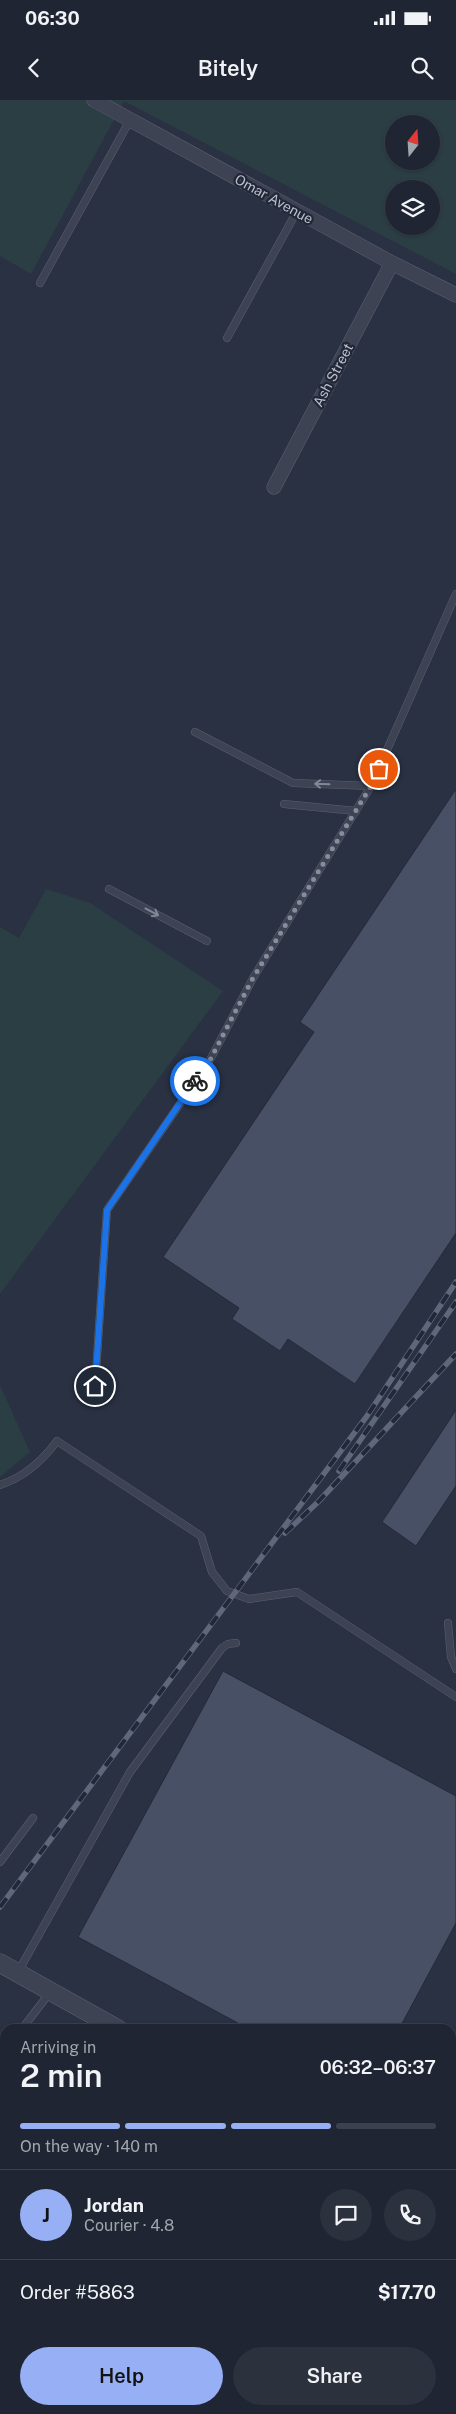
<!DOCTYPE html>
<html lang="en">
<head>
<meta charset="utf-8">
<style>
  body { margin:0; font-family:"Public Sans",sans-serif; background:#2c313e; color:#f1f3f6; height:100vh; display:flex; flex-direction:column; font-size:19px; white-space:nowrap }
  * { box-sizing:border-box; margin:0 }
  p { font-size:16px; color:#a1a5ac }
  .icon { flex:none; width:28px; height:28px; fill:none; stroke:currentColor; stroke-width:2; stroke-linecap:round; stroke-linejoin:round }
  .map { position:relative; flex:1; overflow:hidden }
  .drawer { position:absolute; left:0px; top:1924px; width:456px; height:391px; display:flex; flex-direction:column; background:#1f2532; border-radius:15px 15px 0 0; box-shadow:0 1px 4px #0004,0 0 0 1px #3c424d }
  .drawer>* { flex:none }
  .needle { width:32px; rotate:17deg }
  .controls { position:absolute; left:385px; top:15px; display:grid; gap:10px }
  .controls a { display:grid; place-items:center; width:55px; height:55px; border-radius:50%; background:#1f2532; box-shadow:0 1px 4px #0004,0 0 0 1px #3c424d; font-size:25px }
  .pin { position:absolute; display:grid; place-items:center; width:42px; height:42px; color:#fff; margin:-21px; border:2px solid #fff; border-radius:50%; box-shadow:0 1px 5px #0007 }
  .courier { position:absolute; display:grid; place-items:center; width:50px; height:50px; margin:-25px; border:4px solid #1a73e8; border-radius:50%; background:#fff; color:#222; box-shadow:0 1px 6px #0007 }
  .head em { font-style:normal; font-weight:600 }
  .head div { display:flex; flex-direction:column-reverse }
  .head { display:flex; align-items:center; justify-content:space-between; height:85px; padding:0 20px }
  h1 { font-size:32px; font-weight:600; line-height:38px }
  .bar { display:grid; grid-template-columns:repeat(4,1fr); gap:8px 5px; align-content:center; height:60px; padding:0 20px }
  .bar i { height:6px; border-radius:4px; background:#3c424d }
  .bar .on { background:#97aff5 }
  .bar p { grid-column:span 4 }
  .line { display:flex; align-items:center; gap:12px; padding:0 20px; border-top:1px solid #3c424d }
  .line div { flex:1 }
  .round { display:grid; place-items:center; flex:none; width:52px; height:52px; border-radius:26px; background:#2c313e }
  .button { display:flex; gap:10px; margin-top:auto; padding:10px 20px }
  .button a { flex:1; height:58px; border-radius:30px; background:#97aff5; color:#111; font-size:20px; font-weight:600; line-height:58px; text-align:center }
  .button a+a { background:#2c313e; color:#f1f3f6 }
  .status { display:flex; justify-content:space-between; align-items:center; height:35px; padding:0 25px; background:#1f2532; direction:ltr }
  .status svg { height:14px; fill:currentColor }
  header { display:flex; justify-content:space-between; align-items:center; height:65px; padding:0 20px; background:#1f2532; font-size:22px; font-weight:600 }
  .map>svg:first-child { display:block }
  .green { fill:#2b3e44; fill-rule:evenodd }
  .building { fill:#485065; stroke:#242a3a }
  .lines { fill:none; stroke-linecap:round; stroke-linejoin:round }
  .service-casing { stroke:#5c6170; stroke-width:8 }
  .minor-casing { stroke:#5c6170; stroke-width:15 }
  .tertiary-casing { stroke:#5c6170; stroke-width:19 }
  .service { stroke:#3d4353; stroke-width:7 }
  .minor { stroke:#3d4353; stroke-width:14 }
  .tertiary { stroke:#3d4353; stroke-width:18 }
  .rail-casing { stroke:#5f677a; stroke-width:5.5 }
  .rail { stroke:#222838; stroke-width:4; stroke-dasharray:11; stroke-linecap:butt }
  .oneway { stroke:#828796 }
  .done { stroke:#888d9c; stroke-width:5; stroke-dasharray:0 9 }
  .route { stroke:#1a73e8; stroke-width:6 }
  .labels { text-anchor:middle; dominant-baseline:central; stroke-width:4.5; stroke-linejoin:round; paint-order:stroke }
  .street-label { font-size:14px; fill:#bbbfcc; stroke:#222838 }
</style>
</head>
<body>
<div class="status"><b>06:30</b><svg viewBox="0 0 49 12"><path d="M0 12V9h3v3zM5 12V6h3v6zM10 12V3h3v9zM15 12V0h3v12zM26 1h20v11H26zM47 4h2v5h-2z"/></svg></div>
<header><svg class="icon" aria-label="back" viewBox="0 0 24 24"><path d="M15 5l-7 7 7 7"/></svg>Bitely<svg class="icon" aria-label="search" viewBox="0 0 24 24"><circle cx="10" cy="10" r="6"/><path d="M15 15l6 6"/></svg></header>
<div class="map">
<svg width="456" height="2314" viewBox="0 0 456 2314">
  <rect width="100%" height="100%" fill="#293143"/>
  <!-- green -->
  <path class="green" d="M0,0H456V174L124,1L31,174L0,156ZM394,24H431V61H394ZM394,89H431V126H394Z
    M46,789L90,803L223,891L0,1194V827L19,838Z
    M0,1285L30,1352L0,1377Z"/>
  <!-- building -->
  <path class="building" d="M456,689V1133L355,1284L288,1239L280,1251L232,1219L239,1208L163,1157L314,932L300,922Z
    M456,1310V1386L416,1446L382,1422Z
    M223,1571L456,1696V1823L399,1929H249L78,1837Z
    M0,2043L5,2047V2310H196L193,2314H0Z"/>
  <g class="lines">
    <defs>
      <path id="service" d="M40,183L130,20
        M227,238L297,111
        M195,632L293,683L371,686
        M284,704L356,711
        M109,789L207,841
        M95,1286L107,1110L210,960L253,878L371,686L456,494
        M0,1385C24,1377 43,1360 57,1341L201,1436L212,1472L227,1491L249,1499L297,1492L456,1597
        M448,1523L451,1557L456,1569
        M0,1762L33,1718
        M18,1872L130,1672L222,1548L228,1544L236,1543
        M22,1929L51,1891
        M0,1958L5,1951
        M0,1963L5,1966
        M245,2310L249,2314
        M272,2314L275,2310"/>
      <path id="minor" d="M94,0L392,163L456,195
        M274,387L392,163"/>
      <path id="tertiary" d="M0,1863L118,1929
        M451,2115L456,2117
        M451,2199L456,2193
        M366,2314L369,2310"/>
    </defs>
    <!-- service casing -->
    <use href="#service" class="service-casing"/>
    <!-- minor casing -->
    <use href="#minor" class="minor-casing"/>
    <!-- tertiary casing -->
    <use href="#tertiary" class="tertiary-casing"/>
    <!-- service -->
    <use href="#service" class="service"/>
    <!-- minor -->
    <use href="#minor" class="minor"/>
    <!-- tertiary -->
    <use href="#tertiary" class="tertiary"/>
    <defs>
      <path id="rail" d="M339,1371L456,1202
        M285,1433L318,1402L456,1254
        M0,1807L367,1316L456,1182"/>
    </defs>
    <!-- rail casing -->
    <use href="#rail" class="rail-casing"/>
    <!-- rail -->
    <use href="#rail" class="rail"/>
  </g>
  <!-- one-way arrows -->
  <defs><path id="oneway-shaft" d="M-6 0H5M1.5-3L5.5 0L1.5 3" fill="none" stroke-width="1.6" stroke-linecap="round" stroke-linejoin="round" transform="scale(1.25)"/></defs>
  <g class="oneway">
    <use href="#oneway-shaft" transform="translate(322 684) rotate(-178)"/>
    <use href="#oneway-shaft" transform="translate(152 812) rotate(28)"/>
  </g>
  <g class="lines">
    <!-- done -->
    <path class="done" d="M195,981L210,960L253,878L371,686L379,669"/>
    <!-- route -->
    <path class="route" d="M95,1286L107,1110L195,981"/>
  </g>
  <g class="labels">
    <!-- street labels -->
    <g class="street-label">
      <text transform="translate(274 99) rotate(29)">Omar Avenue</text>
      <text transform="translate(333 275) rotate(-62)">Ash Street</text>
    </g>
  </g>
</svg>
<div class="controls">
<a><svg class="needle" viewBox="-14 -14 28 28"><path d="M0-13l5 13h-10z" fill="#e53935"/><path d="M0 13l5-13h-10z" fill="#a1a5ac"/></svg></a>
<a><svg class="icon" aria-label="layers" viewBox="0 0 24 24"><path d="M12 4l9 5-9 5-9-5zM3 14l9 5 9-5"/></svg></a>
</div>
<div class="pin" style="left:379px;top:669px;background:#ea580c"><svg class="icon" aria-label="bag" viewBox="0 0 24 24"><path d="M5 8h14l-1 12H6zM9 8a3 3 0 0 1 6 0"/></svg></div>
<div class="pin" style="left:95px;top:1286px;background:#1f2937"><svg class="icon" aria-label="home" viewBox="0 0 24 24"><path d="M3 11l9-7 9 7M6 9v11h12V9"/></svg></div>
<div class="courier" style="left:195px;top:981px"><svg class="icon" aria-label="bike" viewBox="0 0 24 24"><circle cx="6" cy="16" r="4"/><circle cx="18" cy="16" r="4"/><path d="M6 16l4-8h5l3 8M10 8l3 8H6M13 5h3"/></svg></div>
<section class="drawer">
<div class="head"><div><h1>2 min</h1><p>Arriving in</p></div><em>06:32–06:37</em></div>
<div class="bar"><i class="on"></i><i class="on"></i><i class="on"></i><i></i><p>On the way · 140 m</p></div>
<div class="line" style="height:90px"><b class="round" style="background:#97aff5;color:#111">J</b><div><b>Jordan</b><p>Courier · 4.8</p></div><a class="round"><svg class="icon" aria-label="chat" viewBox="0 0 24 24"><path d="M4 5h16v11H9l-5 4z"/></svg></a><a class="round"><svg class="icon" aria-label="phone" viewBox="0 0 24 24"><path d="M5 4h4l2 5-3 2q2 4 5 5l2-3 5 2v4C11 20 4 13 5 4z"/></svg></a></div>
<div class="line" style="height:65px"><div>Order #5863</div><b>$17.70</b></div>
<div class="button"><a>Help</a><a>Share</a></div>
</section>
</div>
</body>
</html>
